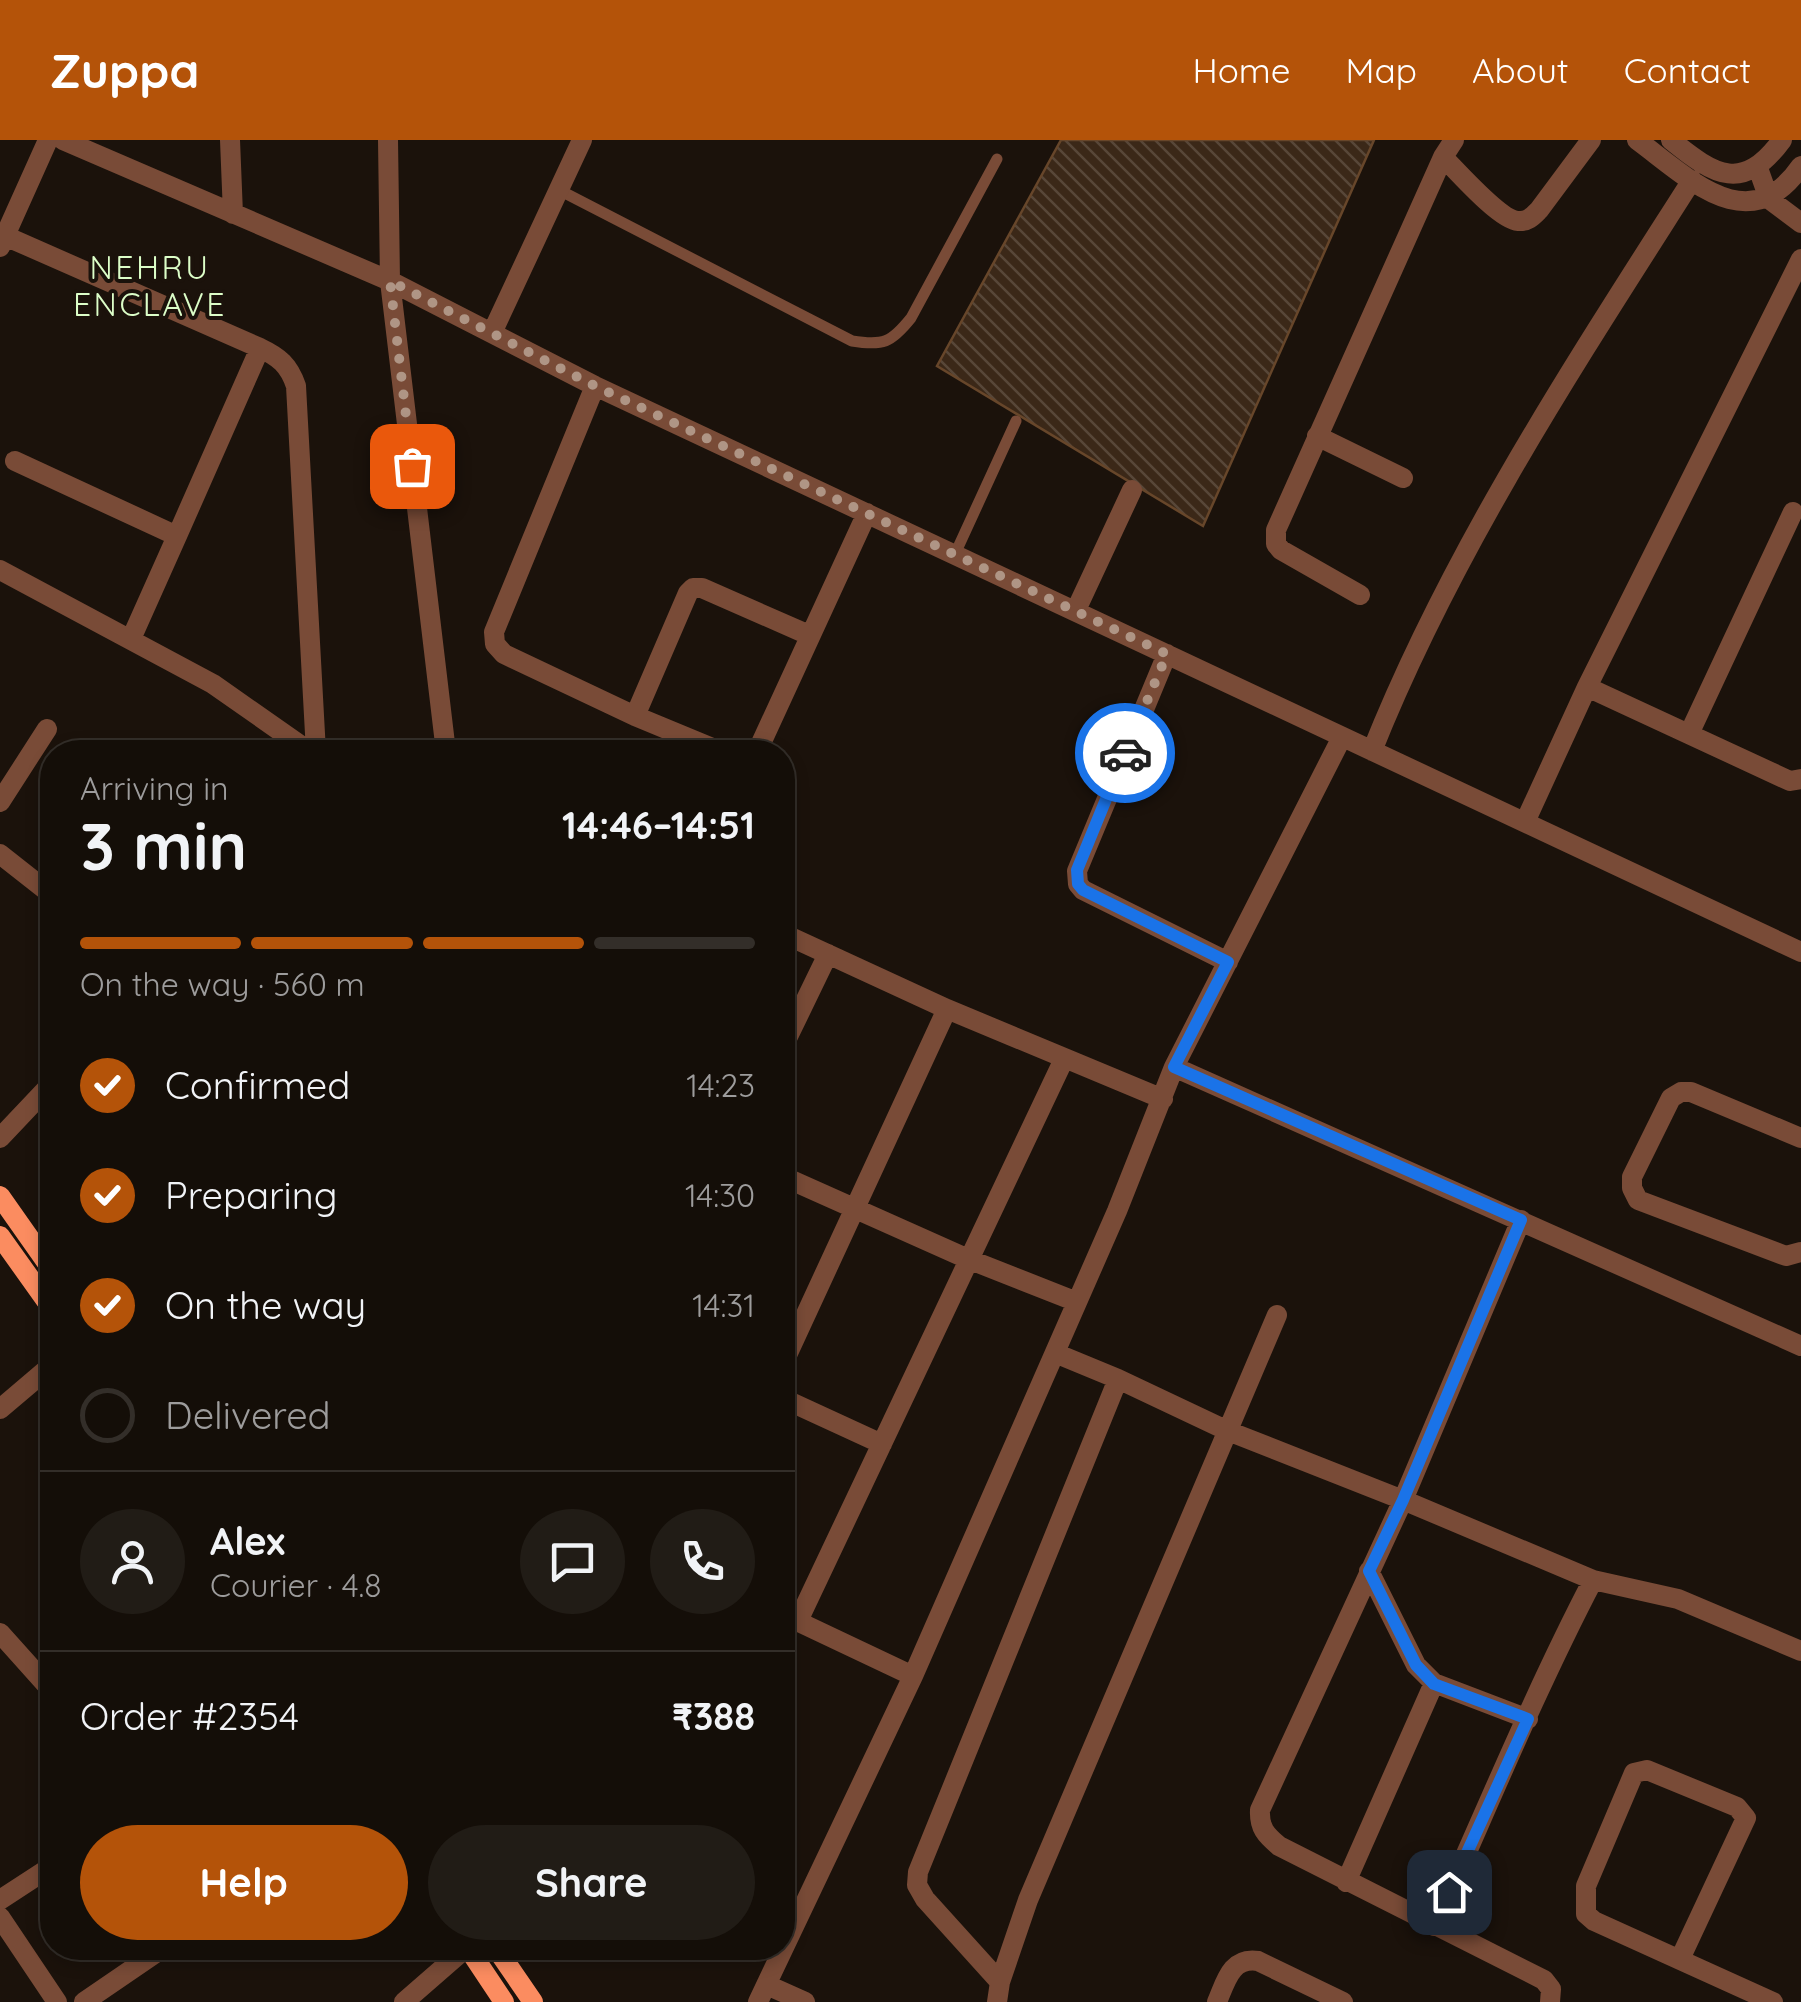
<!DOCTYPE html>
<html lang="en">
<head>
<meta charset="utf-8">
<style>
  body { margin:0; font-family:Quicksand,sans-serif; background:#211c16; color:#f1f3f6; height:100vh; display:flex; flex-direction:column; font-size:38px; white-space:nowrap }
  * { box-sizing:border-box; margin:0 }
  p { font-size:32px; color:#9d9c9c }
  .icon { flex:none; width:55px; height:55px; fill:none; stroke:currentColor; stroke-width:2; stroke-linecap:round; stroke-linejoin:round }
  .map { position:relative; flex:1; overflow:hidden }
  .sheet { position:absolute; left:40px; top:600px; width:755px; height:1220px; display:flex; flex-direction:column; background:#140e08; border-radius:40px; box-shadow:0 5px 15px #0003,0 0 0 2px #332e29 }
  .sheet>* { flex:none }
  .pin { position:absolute; display:grid; place-items:center; width:85px; height:85px; color:#fff; margin:-42px; border-radius:20px; box-shadow:0 5px 15px #0006 }
  .courier { position:absolute; display:grid; place-items:center; width:100px; height:100px; margin:-50px; border:8px solid #1a73e8; border-radius:50%; background:#fff; color:#222; box-shadow:0 2px 12px #0007 }
  .headline em { font-style:normal; font-weight:700 }
  .headline div { display:flex; flex-direction:column-reverse }
  .headline { display:flex; align-items:center; justify-content:space-between; height:170px; padding:0 40px }
  h1 { font-size:65px; font-weight:700; line-height:75px }
  .bar { display:grid; grid-template-columns:repeat(4,1fr); gap:15px 10px; align-content:center; height:120px; padding:0 40px }
  .bar i { height:12px; border-radius:8px; background:#332e29 }
  .bar .on { background:#b45309 }
  .bar p { grid-column:span 4 }
  .line { display:flex; align-items:center; gap:25px; padding:0 40px; border-top:2px solid #332e29 }
  .line div { flex:1 }
  .round { display:grid; place-items:center; flex:none; width:105px; height:105px; border-radius:52px; background:#211c16 }
  ol { padding:0 40px; list-style:none }
  li { display:flex; align-items:center; gap:30px; height:110px }
  li p { margin-inline-start:auto }
  li .icon { padding:10px; border-radius:50%; background:#b45309; color:#fff; stroke-width:4 }
  li:last-child { color:#9d9c9c }
  li i { width:55px; height:55px; border:5px solid #332e29; border-radius:50% }
  .cta { display:flex; gap:20px; margin-top:auto; padding:20px 40px }
  .cta a { flex:1; height:115px; border-radius:60px; background:#b45309; color:#fff; font-size:40px; font-weight:700; line-height:115px; text-align:center }
  .cta a+a { background:#211c16; color:#f1f3f6 }
  header { display:flex; align-items:center; gap:60px; box-sizing:border-box; height:140px; padding:0 50px; background:#b45309; color:#fff }
  header strong { font-size:48px }
  nav { display:flex; gap:55px; margin-inline-start:auto; font-size:35px }
  .map>svg:first-child { display:block }
  .building { fill:url(#building-back-hatch); stroke:#67462a; stroke-width:2.5 }
  .lines { fill:none; stroke-linecap:round; stroke-linejoin:round }
  .lane { stroke:#794b37; stroke-width:11 }
  .street { stroke:#794b37; stroke-width:20 }
  .secondary { stroke:#fb8c60; stroke-width:20 }
  .done { stroke:#af9585; stroke-width:10; stroke-dasharray:0 18 }
  .route { stroke:#1a73e8; stroke-width:12 }
  .labels { text-anchor:middle; dominant-baseline:central; stroke-width:8; stroke-linejoin:round; paint-order:stroke }
  .neighbourhood-label { font-size:32px; letter-spacing:2.5px; fill:#dcfec8; stroke:#1b120b }
</style>
</head>
<body>
<header>
<strong>Zuppa</strong>
<nav><a>Home</a><a>Map</a><a>About</a><a>Contact</a></nav>
</header>
<div class="map">
<svg width="1801" height="1862" viewBox="0 0 1801 1862">
  <defs>
    <pattern id="building-back-hatch" width="6" height="6" patternUnits="userSpaceOnUse" patternTransform="scale(2.5)"><rect width="6" height="6" fill="#3b2818"/><path d="M-1 5l2 2M0 0l6 6M5-1l2 2" fill="none" stroke="#584738"/></pattern>
  </defs>
  <rect width="100%" height="100%" fill="#1b120b"/>
  <!-- building -->
  <path class="building" d="M1061,0H1374L1203,386L937,226Z"/>
  <g class="lines">
    <!-- lane -->
    <path class="lane" d="M559,50L852,201C883,206 891,203 911,178L997,19
      M955,414L1016,281"/>
    <!-- street -->
    <path class="street" d="M63,0L390,141L595,246L1801,812
      M230,0L233,74
      M388,0L390,141L446,612
      M1637,0C1690,39 1749,101 1801,26
      M1671,0C1715,36 1743,53 1782,0
      M1443,17C1458,32 1500,80 1518,81C1528,82 1533,76 1539,70L1591,0
      M1758,28L1769,59L1801,83
      M5,96L260,208C279,217 289,225 296,246L316,612
      M0,107L48,0
      M492,193L582,0
      M595,246L494,492L495,504L504,514L635,576L722,612
      M1317,296L1403,338
      M15,321L177,396L131,499
      M177,396L260,208
      M0,430L213,544L310,612
      M1360,455L1281,410L1276,404V390L1443,17L1454,0
      M1076,470L1132,350
      M1167,514L1077,731L1078,744L1083,750L1228,822
      M1587,547L1790,641L1801,639
      M635,576L688,453L693,448H702L809,495
      M1689,594L1793,372
      M1372,611C1452,410 1576,222 1692,40
      M757,612L867,373
      M0,662L47,589
      M1525,682L1587,547L1801,119
      M0,714L52,755
      M782,793L947,869L1163,959
      M782,909L828,814
      M1174,927L1801,1206
      M0,998L52,943
      M1801,998L1691,952H1681L1671,958L1632,1037V1048L1638,1060L1786,1116L1801,1112
      M782,1036L968,1119L1077,1162
      M1521,1080L1403,1360L1260,1670C1259,1688 1266,1695 1279,1706L1544,1840L1551,1849L1550,1862
      M782,1226L947,869
      M1118,1239L1228,1291L1403,1360L1593,1440L1678,1459L1801,1511
      M782,1258L882,1304
      M0,1269L52,1225
      M1369,1431L1416,1525L1434,1543L1528,1579
      M782,1474L913,1536
      M798,1481L1064,919
      M0,1493L52,1551
      M1346,1742L1434,1543
      M0,1760L52,1726
      M0,1777L57,1862
      M1434,1786C1486,1671 1534,1553 1593,1440
      M1680,1819L1746,1678L1737,1667L1647,1630L1634,1633L1586,1746V1774L1594,1781L1773,1862
      M1000,1842L925,1759L917,1745L918,1732L1118,1239L1055,1213
      M767,1845L805,1862
      M84,1862L163,1808
      M404,1862L466,1808
      M758,1862L913,1536L1117,1071L1174,927L1342,597
      M997,1862L1000,1842L1028,1760L1277,1175
      M1217,1862C1226,1841 1231,1817 1258,1821L1343,1862"/>
    <!-- secondary -->
    <path class="secondary" d="M0,1056L52,1130
      M0,1096L52,1169
      M468,1808L504,1862
      M496,1808L533,1862"/>
  </g>
  <g class="lines">
    <!-- done -->
    <path class="done" d="M412,326L390,141L595,246L1167,514L1125,613"/>
    <!-- route -->
    <path class="route" d="M1125,613L1077,730L1078,744L1083,750L1228,822L1174,927L1521,1080L1403,1360L1369,1431L1416,1525L1434,1544L1528,1579L1449,1752"/>
  </g>
  <g class="labels">
    <!-- neighbourhood labels -->
    <g class="neighbourhood-label">
      <text x="150" y="127">NEHRU<tspan x="150" dy="37">ENCLAVE</tspan></text>
    </g>
  </g>
</svg>
<div class="pin" style="left:412px;top:326px;background:#ea580c"><svg class="icon" aria-label="bag" viewBox="0 0 24 24"><path d="M5 8h14l-1 12H6zM9 8a3 3 0 0 1 6 0"/></svg></div>
<div class="pin" style="left:1449px;top:1752px;background:#1f2937"><svg class="icon" aria-label="home" viewBox="0 0 24 24"><path d="M3 11l9-7 9 7M6 9v11h12V9"/></svg></div>
<div class="courier" style="left:1125px;top:613px"><svg class="icon" aria-label="car" viewBox="0 0 24 24"><path d="M5 17H2v-5l4-1 3-4h7l3 4 3 1v5h-3M9 17h6M6 11h13"/><circle cx="7" cy="17" r="2"/><circle cx="17" cy="17" r="2"/></svg></div>
<section class="sheet">
<div class="headline"><div><h1>3 min</h1><p>Arriving in</p></div><em>14:46–14:51</em></div>
<div class="bar"><i class="on"></i><i class="on"></i><i class="on"></i><i></i><p>On the way · 560 m</p></div>
<ol>
<li><svg class="icon" aria-label="check" viewBox="0 0 24 24"><path d="M5 12l5 5 9-10"/></svg>Confirmed<p>14:23</p></li>
<li><svg class="icon" aria-label="check" viewBox="0 0 24 24"><path d="M5 12l5 5 9-10"/></svg>Preparing<p>14:30</p></li>
<li><svg class="icon" aria-label="check" viewBox="0 0 24 24"><path d="M5 12l5 5 9-10"/></svg>On the way<p>14:31</p></li>
<li><i></i>Delivered</li>
</ol>
<div class="line" style="height:180px"><a class="round"><svg class="icon" aria-label="person" viewBox="0 0 24 24"><circle cx="12" cy="8" r="4"/><path d="M4 21q1-7 8-7t8 7"/></svg></a><div><b>Alex</b><p>Courier · 4.8</p></div><a class="round"><svg class="icon" aria-label="chat" viewBox="0 0 24 24"><path d="M4 5h16v11H9l-5 4z"/></svg></a><a class="round"><svg class="icon" aria-label="phone" viewBox="0 0 24 24"><path d="M5 4h4l2 5-3 2q2 4 5 5l2-3 5 2v4C11 20 4 13 5 4z"/></svg></a></div>
<div class="line" style="height:130px"><div>Order #2354</div><b>₹388</b></div>
<div class="cta"><a>Help</a><a>Share</a></div>
</section>
</div>
</body>
</html>
